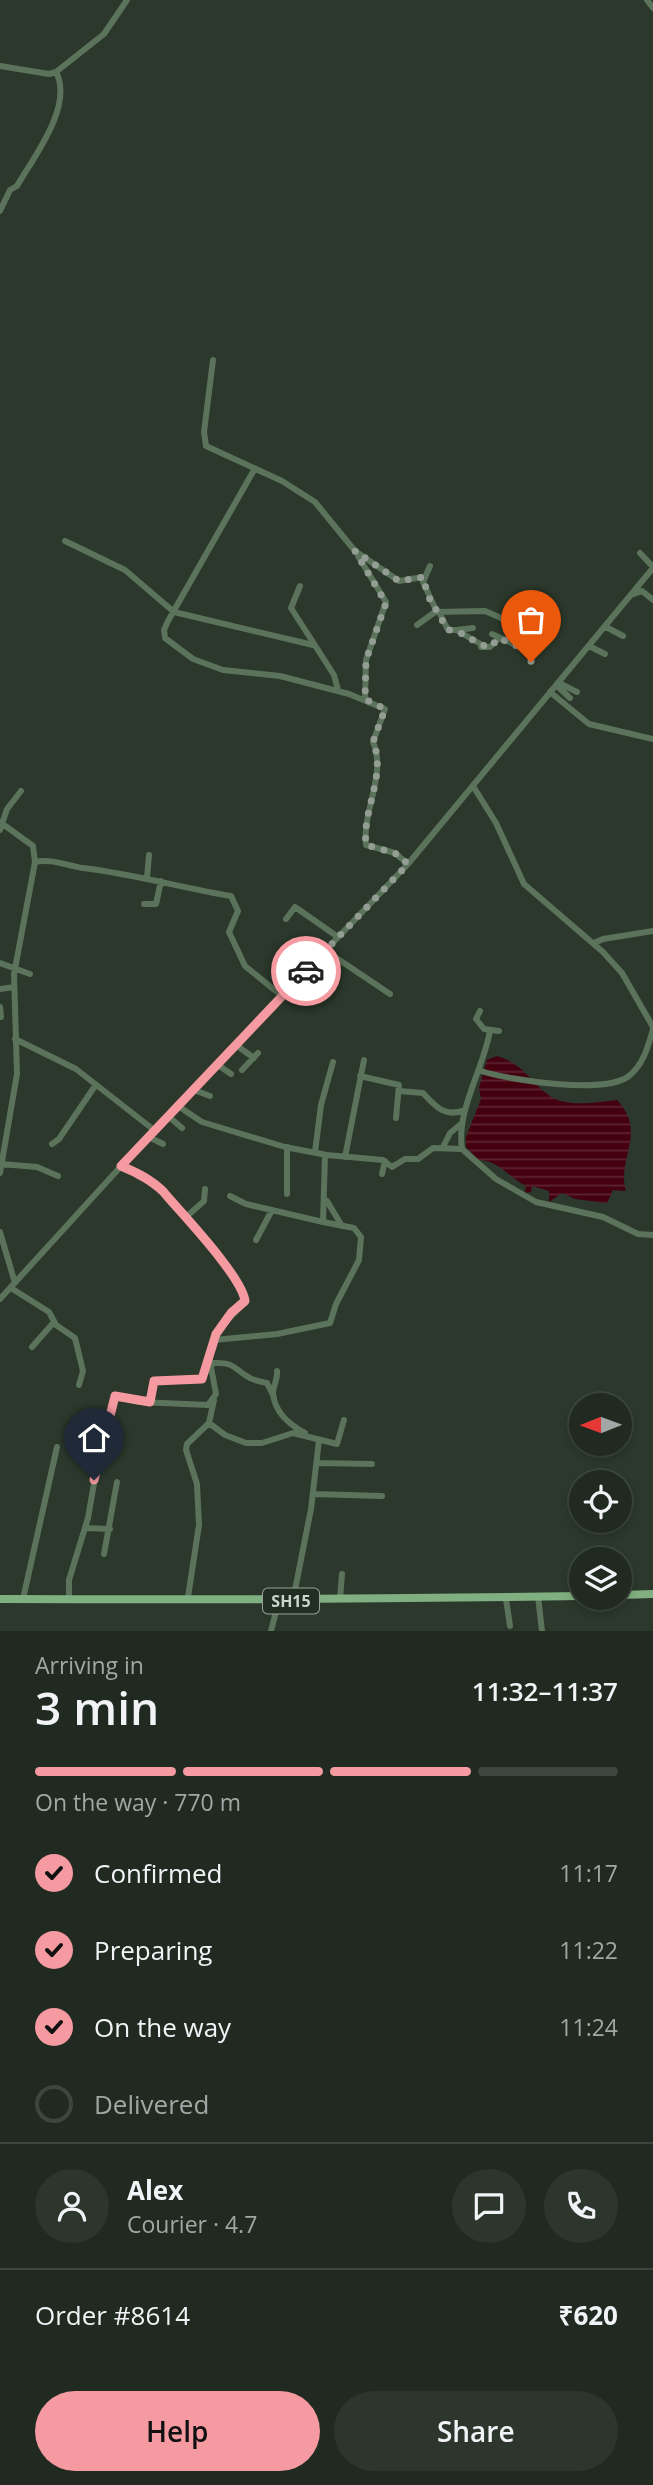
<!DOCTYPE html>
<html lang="en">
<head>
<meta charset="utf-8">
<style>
  body { margin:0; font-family:"Open Sans",sans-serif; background:#2d362d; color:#f1f3f6; height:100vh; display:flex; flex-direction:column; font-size:26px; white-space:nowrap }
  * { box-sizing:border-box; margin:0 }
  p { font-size:23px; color:#a2a7a5 }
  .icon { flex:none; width:38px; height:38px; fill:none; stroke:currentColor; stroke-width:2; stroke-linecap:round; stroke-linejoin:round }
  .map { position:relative; height:1631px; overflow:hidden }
  .details { display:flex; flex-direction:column; background:#202a20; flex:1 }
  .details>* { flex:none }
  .needle { width:46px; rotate:269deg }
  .tools { position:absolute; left:569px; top:1393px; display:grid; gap:14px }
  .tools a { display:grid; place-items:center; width:63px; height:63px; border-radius:50%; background:#202a20; box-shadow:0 4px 10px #0003,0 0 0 2px #3d463e; font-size:35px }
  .pin { position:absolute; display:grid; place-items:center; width:60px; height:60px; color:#fff; margin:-72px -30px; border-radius:50% 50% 50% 0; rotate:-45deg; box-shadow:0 0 7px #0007 }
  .pin .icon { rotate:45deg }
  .courier { position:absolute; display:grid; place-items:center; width:70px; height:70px; margin:-35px; border:5px solid #f49aa0; border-radius:50%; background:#fff; color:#222; box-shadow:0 2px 9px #0007 }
  .headline em { font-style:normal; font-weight:600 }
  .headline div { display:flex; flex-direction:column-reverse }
  .headline { display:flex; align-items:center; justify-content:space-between; height:119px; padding:0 35px }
  h1 { font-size:46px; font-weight:600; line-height:52px }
  .bar { display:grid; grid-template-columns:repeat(4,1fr); gap:10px 7px; align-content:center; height:84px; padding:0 35px }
  .bar i { height:9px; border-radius:5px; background:#3d463e }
  .bar .active { background:#f49aa0 }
  .bar p { grid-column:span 4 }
  .line { display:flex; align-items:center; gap:18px; padding:0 35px; border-top:2px solid #3d463e }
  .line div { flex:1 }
  .round { display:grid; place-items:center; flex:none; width:74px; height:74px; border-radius:37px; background:#2d362d }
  ol { padding:0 35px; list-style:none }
  li { display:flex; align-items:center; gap:21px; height:77px }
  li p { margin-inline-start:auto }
  li .icon { padding:7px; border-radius:50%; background:#f49aa0; color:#111; stroke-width:4 }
  li:last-child { color:#a2a7a5 }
  li i { width:38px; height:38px; border:4px solid #3d463e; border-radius:50% }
  .button { display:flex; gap:14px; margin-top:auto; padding:14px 35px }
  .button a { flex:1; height:80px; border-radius:42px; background:#f49aa0; color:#111; font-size:28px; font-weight:600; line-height:80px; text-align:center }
  .button a+a { background:#2d362d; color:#f1f3f6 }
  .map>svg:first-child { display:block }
  .water { fill:url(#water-rules) }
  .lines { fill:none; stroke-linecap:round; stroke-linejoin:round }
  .minor { stroke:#5b735b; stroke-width:6 }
  .major { stroke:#80b081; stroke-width:8 }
  .done { stroke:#949d94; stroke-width:7; stroke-dasharray:0 12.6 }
  .route { stroke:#f49aa0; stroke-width:9 }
  .labels { text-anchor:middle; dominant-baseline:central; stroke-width:7; stroke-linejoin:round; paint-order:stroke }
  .shield { fill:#212e21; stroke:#99a299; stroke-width:2 }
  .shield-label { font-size:16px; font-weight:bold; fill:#ccd4cc }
</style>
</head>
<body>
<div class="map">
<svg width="653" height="1631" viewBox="0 0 653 1631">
  <defs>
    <pattern id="water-rules" width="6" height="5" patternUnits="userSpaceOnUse" patternTransform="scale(1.75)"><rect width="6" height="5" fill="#44000f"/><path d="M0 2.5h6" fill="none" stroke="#5e2431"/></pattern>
  </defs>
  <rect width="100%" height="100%" fill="#2b382b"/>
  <!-- water -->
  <path class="water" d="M497,1056C525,1065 530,1082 550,1096C567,1108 598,1102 617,1100C648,1133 616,1159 626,1191L613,1190L607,1203L575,1199L562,1193L549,1202V1191L532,1186L531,1192L525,1193L526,1186C510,1178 498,1160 479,1160L466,1147V1137L481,1099L479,1088L487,1060Z"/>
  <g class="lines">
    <!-- minor -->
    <path class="minor" d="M647,0L653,8
      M0,66L49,74L56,72L104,34L127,0
      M0,211L10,190L17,186C33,158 74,106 56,72
      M213,360L204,432L206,446L282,481L315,502L355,551L399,581L423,577
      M254,470L168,621L164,630L165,638L193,659L223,670L280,676L349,694L385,709L373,742C387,774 362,811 366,845L395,853L408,864
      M65,541L125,570L174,612L313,645
      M640,553L653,567
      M358,556L386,602L366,660L365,699
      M430,566L423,582L437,612
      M300,586L291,608L334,675L338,690
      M631,595L642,591L653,600
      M439,612L448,630H456L484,646
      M417,625L435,612L485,611L501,618L514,631L528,636
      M606,627L623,636
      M456,630L473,628
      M492,634L531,652
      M589,646L605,654
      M481,647H490L499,638
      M531,662V652L538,642
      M556,685L570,698
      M558,687L561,684L577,692
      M550,692L589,724L653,739
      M473,786L496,823L524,884L603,952L622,973L653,1027
      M0,822L33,846L35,862
      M0,830L7,809L21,791
      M147,878L149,855
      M144,904H156L161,881
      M286,919L295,907L338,937
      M594,943L603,939L653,931
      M326,951L390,994
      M0,963L30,974
      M0,989L14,987
      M0,1007L1,1017
      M480,1011L476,1019L484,1029L499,1031
      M15,1039L76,1069L154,1130
      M236,1045L254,1058
      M218,1065L231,1074
      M242,1070L258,1053
      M481,1071C509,1080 604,1095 629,1076C644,1064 648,1046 653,1029
      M360,1076L399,1085L396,1118
      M194,1090L210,1096
      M399,1091L423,1093C436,1107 445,1118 465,1110
      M178,1106L202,1122L285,1147L327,1155L383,1160L392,1167L405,1159H418L433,1148L462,1149L496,1179L536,1202L603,1217L638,1234L653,1235
      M168,1116L182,1128
      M149,1137L163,1144
      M52,1144L59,1139L95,1086
      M443,1147L450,1133L461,1124
      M462,1149C456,1111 483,1070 490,1031
      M315,1152L321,1105L333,1062
      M345,1157L364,1060
      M1,1164L37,1167L58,1176
      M121,1166C136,1172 155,1183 166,1195C188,1218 232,1269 245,1297C244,1308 225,1320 218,1331C209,1346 208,1364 202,1379L154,1381L150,1402
      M0,1173L17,1074L14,974L35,862C51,858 68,866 83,868C134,874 182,888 231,896L238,911L229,932L245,966L282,996
      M382,1174L385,1161
      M287,1194V1147
      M230,1196L246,1204L323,1222L325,1155
      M327,1201L342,1226
      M185,1218L204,1201L205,1189
      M0,1232L15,1283
      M256,1240L272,1210
      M11,1288L49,1312L56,1325L75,1338L83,1371L79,1385
      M0,1299L154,1130L408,864L653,568
      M214,1340L277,1334L330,1323L336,1304L359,1260L361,1237L354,1228L323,1222
      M32,1347L54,1322
      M277,1371C278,1379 273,1386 273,1394C275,1413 290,1425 305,1433
      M209,1423L225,1435L246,1443H262L293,1433L337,1444L344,1420
      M317,1463L372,1464
      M313,1494L382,1496
      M85,1528L110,1529
      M104,1554L117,1482
      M538,1596L542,1631
      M188,1597L199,1525L197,1484L186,1450L187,1444L209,1423L214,1400
      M23,1599L57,1447
      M69,1599V1580L88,1518L101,1443L115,1396L139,1402L208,1405L216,1394L211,1367L213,1363C236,1362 233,1369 250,1378C255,1381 262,1382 267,1383L274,1397
      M340,1599L342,1574
      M506,1599L510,1626
      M293,1600L311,1509L319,1440
      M271,1631L279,1600"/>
    <!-- major -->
    <path class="major" d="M620,1595L653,1594
      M0,1599C194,1600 387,1599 581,1596"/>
  </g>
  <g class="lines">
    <!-- done -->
    <path class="done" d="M306,971L408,864L395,853L366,845C362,810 387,774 373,742L385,709L365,699L366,660L386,603L355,551L399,581L423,577L428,596L448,630C463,630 475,645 490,647L499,638L531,652V662"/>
    <!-- route -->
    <path class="route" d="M94,1480L115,1396L150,1402L154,1381L202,1379L216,1334L231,1313L245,1301C242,1277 185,1217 167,1196C157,1183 136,1172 121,1166L306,971"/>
  </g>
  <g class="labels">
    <!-- shield labels -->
    <rect class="shield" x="263" y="1588.5" width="56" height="25" rx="5"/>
    <g class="shield-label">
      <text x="291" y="1601">SH15</text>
    </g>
  </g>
</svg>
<div class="tools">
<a><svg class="needle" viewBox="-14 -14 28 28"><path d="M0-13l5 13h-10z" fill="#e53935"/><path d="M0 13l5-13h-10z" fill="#a2a7a5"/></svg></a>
<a><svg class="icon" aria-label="locate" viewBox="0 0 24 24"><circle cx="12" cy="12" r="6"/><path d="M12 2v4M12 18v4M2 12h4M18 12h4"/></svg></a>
<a><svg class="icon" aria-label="layers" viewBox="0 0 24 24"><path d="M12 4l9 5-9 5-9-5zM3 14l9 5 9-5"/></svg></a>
</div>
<div class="pin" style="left:531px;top:662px;background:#ea580c"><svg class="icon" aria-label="bag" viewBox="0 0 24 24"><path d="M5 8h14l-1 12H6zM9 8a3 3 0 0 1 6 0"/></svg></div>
<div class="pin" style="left:94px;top:1480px;background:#1f2937"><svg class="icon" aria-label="home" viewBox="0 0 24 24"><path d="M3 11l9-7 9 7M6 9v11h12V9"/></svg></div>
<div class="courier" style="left:306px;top:971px"><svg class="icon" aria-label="car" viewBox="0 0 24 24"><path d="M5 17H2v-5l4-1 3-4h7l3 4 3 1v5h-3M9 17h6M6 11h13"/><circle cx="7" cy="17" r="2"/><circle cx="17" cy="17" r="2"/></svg></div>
</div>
<section class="details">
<div class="headline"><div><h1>3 min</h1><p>Arriving in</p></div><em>11:32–11:37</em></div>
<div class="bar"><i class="active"></i><i class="active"></i><i class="active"></i><i></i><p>On the way · 770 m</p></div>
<ol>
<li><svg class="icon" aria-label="check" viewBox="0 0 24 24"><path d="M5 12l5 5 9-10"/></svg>Confirmed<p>11:17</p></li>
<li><svg class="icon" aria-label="check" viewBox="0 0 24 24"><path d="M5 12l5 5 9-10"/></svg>Preparing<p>11:22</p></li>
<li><svg class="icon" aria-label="check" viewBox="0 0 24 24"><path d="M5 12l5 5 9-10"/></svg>On the way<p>11:24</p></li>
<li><i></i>Delivered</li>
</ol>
<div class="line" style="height:126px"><a class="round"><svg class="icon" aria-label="person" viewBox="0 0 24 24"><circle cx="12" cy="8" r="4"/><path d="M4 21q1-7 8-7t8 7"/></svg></a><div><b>Alex</b><p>Courier · 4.7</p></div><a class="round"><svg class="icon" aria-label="chat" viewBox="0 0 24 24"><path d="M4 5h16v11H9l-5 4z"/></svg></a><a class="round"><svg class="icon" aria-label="phone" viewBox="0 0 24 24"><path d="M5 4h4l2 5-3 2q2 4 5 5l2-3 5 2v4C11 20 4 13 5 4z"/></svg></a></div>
<div class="line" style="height:91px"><div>Order #8614</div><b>₹620</b></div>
<div class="button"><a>Help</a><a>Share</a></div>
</section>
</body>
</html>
